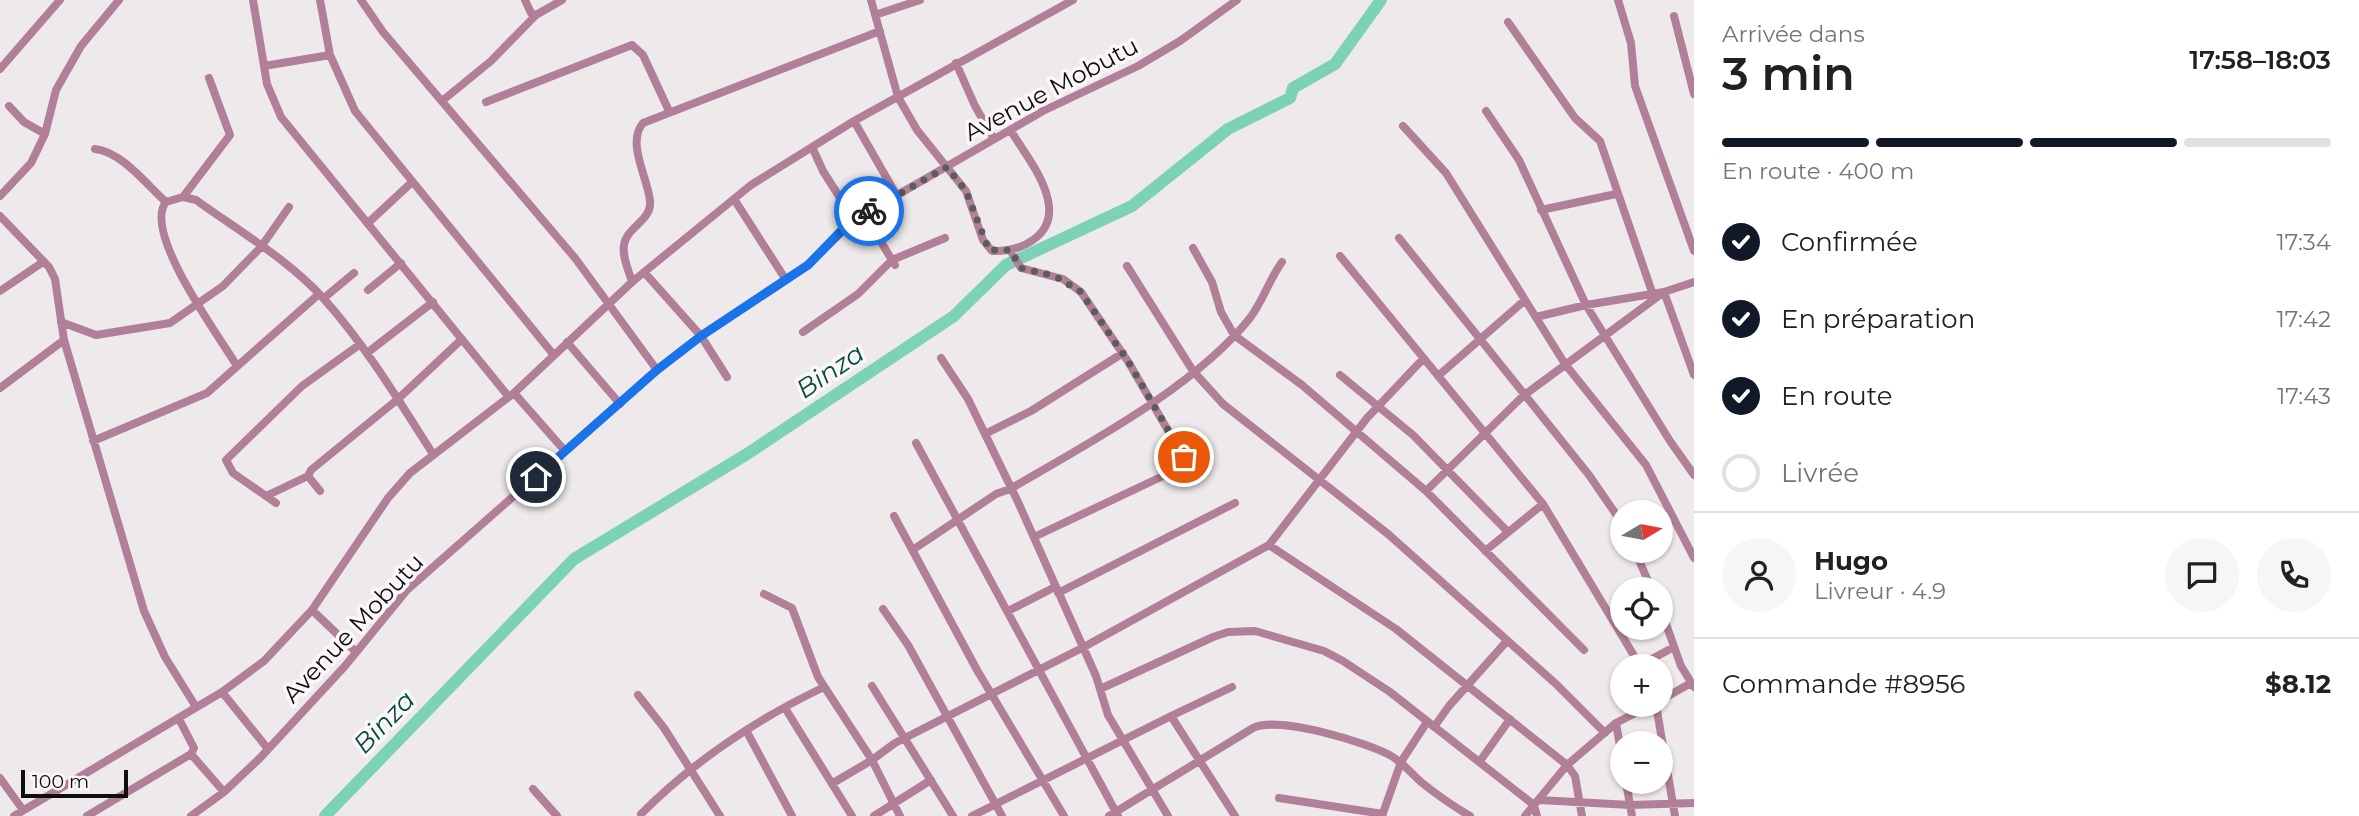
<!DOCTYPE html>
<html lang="fr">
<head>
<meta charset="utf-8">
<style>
  body { margin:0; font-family:Montserrat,sans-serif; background:#f6f6f6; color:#202124; height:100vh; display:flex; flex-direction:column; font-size:26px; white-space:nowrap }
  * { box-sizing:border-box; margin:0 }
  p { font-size:23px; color:#757577 }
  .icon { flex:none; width:38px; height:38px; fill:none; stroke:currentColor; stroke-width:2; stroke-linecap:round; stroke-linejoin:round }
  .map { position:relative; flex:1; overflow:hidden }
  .sheet { display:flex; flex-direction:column; background:#fff; width:665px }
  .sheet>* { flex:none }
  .needle { width:46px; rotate:80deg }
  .buttons { position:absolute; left:1610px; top:500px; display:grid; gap:14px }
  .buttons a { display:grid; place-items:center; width:63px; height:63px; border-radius:50%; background:#fff; box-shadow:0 2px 5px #0004; font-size:35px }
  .scale { position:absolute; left:21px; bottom:18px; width:107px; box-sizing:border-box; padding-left:7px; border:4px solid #0f0e0f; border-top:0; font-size:19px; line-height:24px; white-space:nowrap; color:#0f0e0f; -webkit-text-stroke:5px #fbf7f9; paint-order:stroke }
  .pin { position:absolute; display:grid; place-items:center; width:60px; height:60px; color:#fff; margin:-30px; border:4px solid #fff; border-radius:50%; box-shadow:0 2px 7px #0007 }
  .courier { position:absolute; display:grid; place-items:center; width:70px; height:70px; margin:-35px; border:5px solid #1a73e8; border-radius:50%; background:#fff; color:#222; box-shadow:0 2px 9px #0007 }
  .headline em { font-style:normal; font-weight:600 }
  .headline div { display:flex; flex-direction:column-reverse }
  .headline { display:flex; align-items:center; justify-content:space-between; height:119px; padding:0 28px }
  h1 { font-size:46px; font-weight:600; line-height:52px }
  .bar { display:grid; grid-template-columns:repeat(4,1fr); gap:10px 7px; align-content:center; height:84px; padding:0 28px }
  .bar i { height:9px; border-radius:5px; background:#e0e0e0 }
  .bar .selected { background:#111827 }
  .bar p { grid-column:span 4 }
  .line { display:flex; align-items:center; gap:18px; padding:0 28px; border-top:2px solid #e0e0e0 }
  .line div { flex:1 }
  .round { display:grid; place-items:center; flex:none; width:74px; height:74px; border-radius:37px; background:#f6f6f6 }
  ol { padding:0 28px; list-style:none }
  li { display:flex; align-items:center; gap:21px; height:77px }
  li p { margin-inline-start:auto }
  li .icon { padding:7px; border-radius:50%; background:#111827; color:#fff; stroke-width:4 }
  li:last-child { color:#757577 }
  li i { width:38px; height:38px; border:4px solid #e0e0e0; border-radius:50% }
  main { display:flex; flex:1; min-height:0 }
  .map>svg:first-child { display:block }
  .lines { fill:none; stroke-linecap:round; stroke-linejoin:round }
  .river { stroke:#7bd2b7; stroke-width:12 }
  .street { stroke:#b18098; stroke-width:8 }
  .done { stroke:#5d5b5c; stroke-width:7; stroke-dasharray:0 12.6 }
  .route { stroke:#1a73e8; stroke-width:9 }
  .labels { text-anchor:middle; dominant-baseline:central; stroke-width:7; stroke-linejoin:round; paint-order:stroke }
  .street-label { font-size:24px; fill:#0f0e0f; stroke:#fbf7f9 }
  .water-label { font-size:26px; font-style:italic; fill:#004e3d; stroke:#fbf7f9 }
</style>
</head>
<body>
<main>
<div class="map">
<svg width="1694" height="816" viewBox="0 0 1694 816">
  <rect width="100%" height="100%" fill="#eeeaec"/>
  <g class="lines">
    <!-- river -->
    <path class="river" d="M325,816L574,559L747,454L954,316L1006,265L1132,206L1228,129L1290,98L1293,88L1335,64L1381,0"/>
    <!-- street -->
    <path class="street" d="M253,0L267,84L281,117L508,396
      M320,0L330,55L355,111L553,354
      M361,0L383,32L575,258L657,370
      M525,0L531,13L536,15L562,0
      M871,0L898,97L917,130L966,191L983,240L992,251C1021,252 1056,236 1048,200C1043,176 1024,152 1011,131
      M1618,0L1631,43L1635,86L1694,251
      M875,15L920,0
      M1674,16L1694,94
      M1508,22L1575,118L1600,141L1652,292
      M956,63L975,106L994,139
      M264,66L330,55
      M0,69L60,0
      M442,101L491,61L536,15
      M486,102L632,45L643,55L669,111
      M9,106L24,122L45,134
      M1486,111L1519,160L1586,305L1670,441L1694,475
      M854,121L897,196
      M1403,126L1446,173L1565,364L1646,465L1694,558
      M812,147L823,171L854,220
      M95,149C122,152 146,184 166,202
      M0,196L31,163L45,134L56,90L81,46L119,0
      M183,197L230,135L209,78
      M734,199L786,280
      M1541,210L1616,194
      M864,214L895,265
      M0,216L49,267L55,279L64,340L144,611L165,657L196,707
      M368,223L411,183
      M1399,238L1589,475L1622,523
      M1193,248L1212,282L1221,312L1234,335L1302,385L1426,491L1584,650
      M1010,250L1021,268L1063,279L1081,292L1129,363L1185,460L1182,467L1034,537
      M1340,256L1543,504L1636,659L1648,661L1674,647
      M1127,266L1193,371L1223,404L1388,534L1556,684L1605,733
      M644,272L701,336L727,377
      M632,282C629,271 622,257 624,245C627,226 652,221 650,201C648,178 626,143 643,123L880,31
      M368,290L401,263
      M0,291L43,262
      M324,298L354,273
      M1536,317L1586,305L1664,292L1694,375
      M61,322L96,335L170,323L223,286L261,247L289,207
      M803,332L858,294L892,260L945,238
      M567,342L620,404
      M367,353L433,302
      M941,358L968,399L1018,502L1096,676L1108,715L1168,816
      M237,366C219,336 142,232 166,202L183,197L196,200C239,231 289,260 324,299C366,346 399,401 433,454
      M1340,375L1413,435L1508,532
      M1438,376L1525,300
      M0,388L64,340
      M514,393L565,451
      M985,434L1031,411L1123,353
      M93,441L207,393L319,294
      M916,443L1118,816
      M308,476L320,491
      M1426,491L1523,396L1664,292L1694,282
      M266,496L308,476L311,470L398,399L462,339
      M276,503L233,473L226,460L302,386L359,345
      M894,516L977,670L1064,816
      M1269,545L1396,629L1567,765L1575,776L1582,816
      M914,549L996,494L1010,489C1087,444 1194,388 1250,318C1263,301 1269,280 1282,262
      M1485,551L1543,504
      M1635,551L1652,590
      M1058,593L1235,503
      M764,594L792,608L818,677L872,760L833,783
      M883,609L908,645L1002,816
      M312,610L356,652
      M1661,610L1681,666L1694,687
      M1008,611L1055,587
      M872,686L953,816
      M1100,689L1213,637L1228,632L1255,631L1324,651L1343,661L1390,692L1534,805L1537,816
      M222,692L268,749
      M638,695L664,728L720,816
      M1661,700L1691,683
      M1656,705L1675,816
      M785,708L852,816
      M1171,716L1232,687
      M1616,723L1622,758
      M1434,727L1449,706L1506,642
      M747,732L792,816
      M191,754L224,792
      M1480,761L1510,719
      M0,778L23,810
      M1626,782L1632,816
      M533,789L557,816
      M1279,798L1383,814
      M1539,800L1630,805L1694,803
      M641,814C693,762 757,719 824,687
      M14,816L222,692L264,661L312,610L388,498L410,473L514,393L632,282L751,185L854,121L1073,0
      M87,816L191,754L194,748L179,719
      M191,816L224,792L260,758L345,666L407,590L657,370L701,336L808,265L854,220L1043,111L1138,66L1180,41L1237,0
      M874,816L931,780
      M900,816L872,760L895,743L1082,648L1269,545L1367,418L1423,359
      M972,816L1171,716L1235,816
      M1109,816L1253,728C1276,715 1371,743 1393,757C1404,764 1412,774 1421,782C1437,795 1453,806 1470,816
      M1382,816L1401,762L1427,722
      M1525,816L1567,765L1616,723L1651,705"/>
  </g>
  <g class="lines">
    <!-- done -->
    <path class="done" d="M869,211L947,167L966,191L989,250H1010L1021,268L1055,276L1081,292L1129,363L1184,457"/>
    <!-- route -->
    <path class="route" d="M536,477L657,370L701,336L808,265L848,224L869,211"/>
  </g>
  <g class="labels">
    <!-- street labels -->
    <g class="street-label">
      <text transform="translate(1051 89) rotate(-28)">Avenue Mobutu</text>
      <text transform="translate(353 628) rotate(-47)">Avenue Mobutu</text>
    </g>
    <!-- water labels -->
    <g class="water-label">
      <text transform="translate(830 371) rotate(-34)">Binza</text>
      <text transform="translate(384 722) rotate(-46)">Binza</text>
    </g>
  </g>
</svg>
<div class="buttons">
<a><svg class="needle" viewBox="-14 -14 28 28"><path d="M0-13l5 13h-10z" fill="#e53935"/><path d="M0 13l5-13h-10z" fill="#757577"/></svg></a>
<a><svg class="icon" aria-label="locate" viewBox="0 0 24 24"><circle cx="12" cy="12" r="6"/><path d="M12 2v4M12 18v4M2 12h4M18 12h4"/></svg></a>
<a>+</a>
<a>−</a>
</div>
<div class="scale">100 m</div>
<div class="pin" style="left:1184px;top:457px;background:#ea580c"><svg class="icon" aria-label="bag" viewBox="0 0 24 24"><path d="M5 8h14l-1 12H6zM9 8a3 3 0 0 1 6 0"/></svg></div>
<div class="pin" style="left:536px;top:477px;background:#1f2937"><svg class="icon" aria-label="home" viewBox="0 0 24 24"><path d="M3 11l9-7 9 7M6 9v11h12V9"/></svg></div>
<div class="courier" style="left:869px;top:211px"><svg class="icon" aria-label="bike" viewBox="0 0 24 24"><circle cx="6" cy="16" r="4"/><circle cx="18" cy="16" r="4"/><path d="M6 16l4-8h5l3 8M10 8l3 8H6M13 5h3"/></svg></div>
</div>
<section class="sheet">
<div class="headline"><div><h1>3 min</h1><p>Arrivée dans</p></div><em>17:58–18:03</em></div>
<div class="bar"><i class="selected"></i><i class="selected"></i><i class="selected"></i><i></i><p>En route · 400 m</p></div>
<ol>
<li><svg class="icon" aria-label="check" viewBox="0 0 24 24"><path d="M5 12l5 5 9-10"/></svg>Confirmée<p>17:34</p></li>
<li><svg class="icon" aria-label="check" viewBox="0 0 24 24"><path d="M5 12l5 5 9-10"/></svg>En préparation<p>17:42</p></li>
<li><svg class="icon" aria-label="check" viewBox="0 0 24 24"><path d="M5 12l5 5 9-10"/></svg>En route<p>17:43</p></li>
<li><i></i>Livrée</li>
</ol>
<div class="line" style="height:126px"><a class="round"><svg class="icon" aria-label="person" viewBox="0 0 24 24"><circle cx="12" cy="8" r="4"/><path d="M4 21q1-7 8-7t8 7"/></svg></a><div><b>Hugo</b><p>Livreur · 4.9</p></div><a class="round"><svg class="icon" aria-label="chat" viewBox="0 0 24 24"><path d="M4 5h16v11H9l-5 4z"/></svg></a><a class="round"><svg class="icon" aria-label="phone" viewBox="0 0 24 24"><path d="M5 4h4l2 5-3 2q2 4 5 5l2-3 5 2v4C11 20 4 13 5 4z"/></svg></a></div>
<div class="line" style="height:91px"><div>Commande #8956</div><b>$8.12</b></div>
</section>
</main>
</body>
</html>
